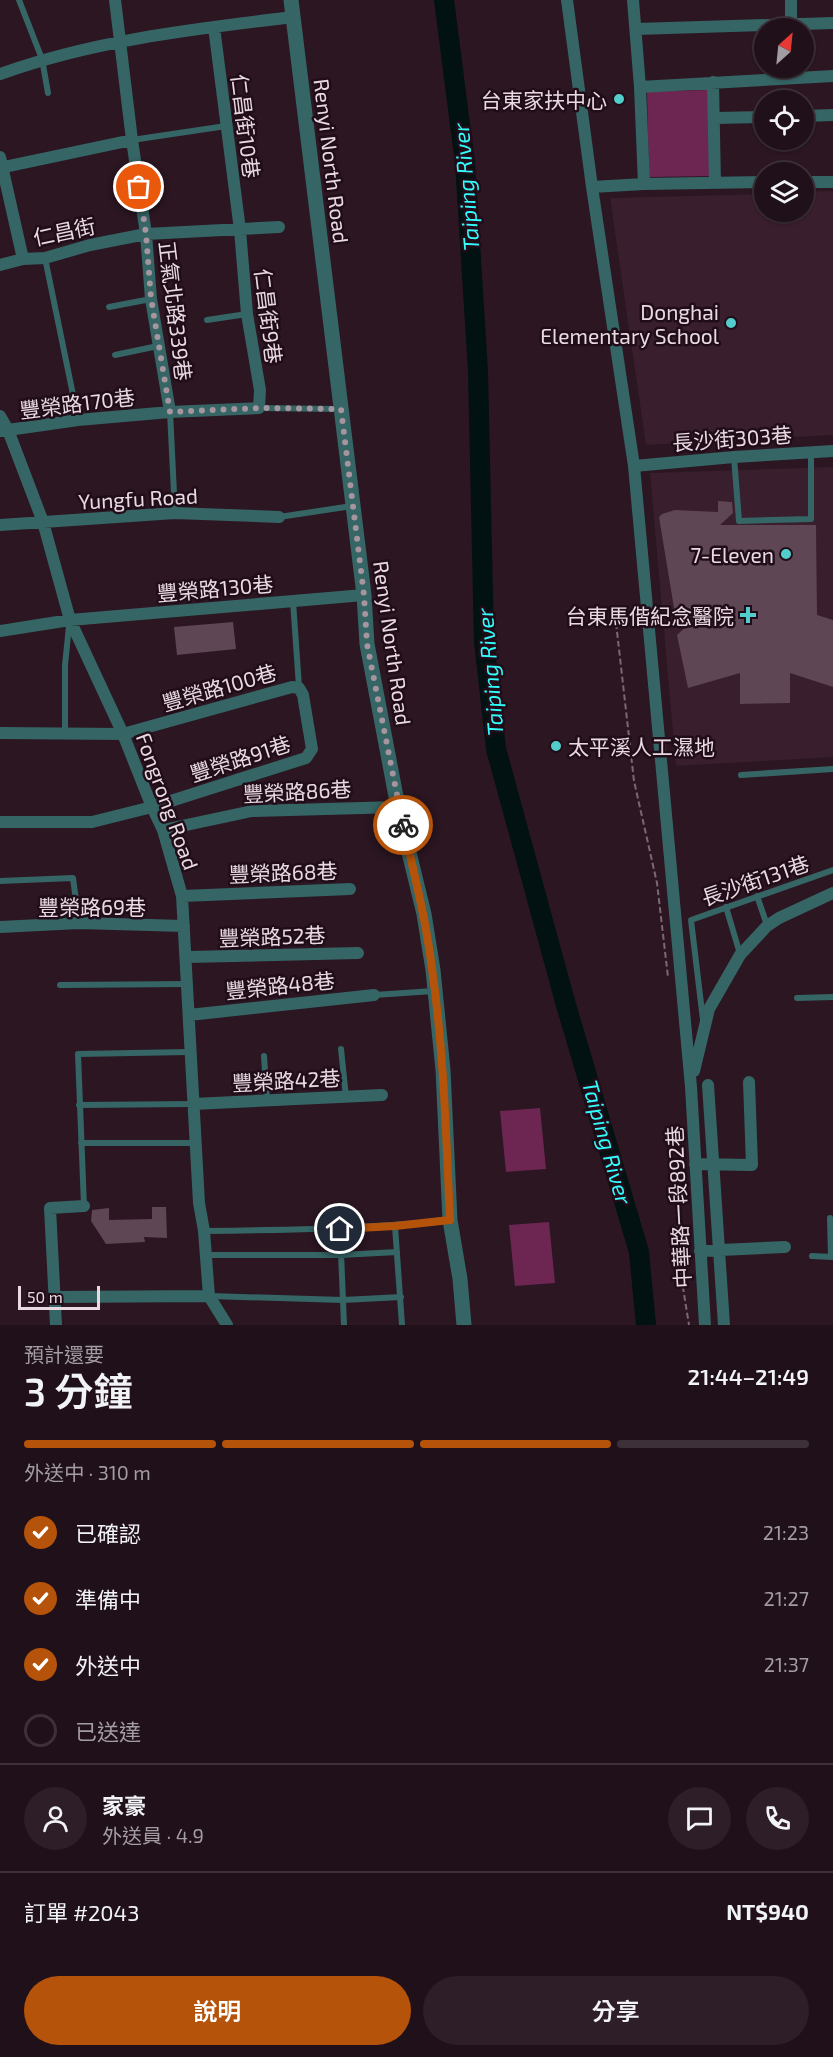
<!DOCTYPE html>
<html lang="zh-TW">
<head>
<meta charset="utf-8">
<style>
  body { margin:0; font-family:"Exo 2","Noto Sans TC",sans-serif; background:#2d1e27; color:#f1f3f6; height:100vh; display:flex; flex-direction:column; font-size:22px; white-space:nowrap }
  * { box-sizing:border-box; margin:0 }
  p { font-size:20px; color:#a29da2 }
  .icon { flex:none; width:33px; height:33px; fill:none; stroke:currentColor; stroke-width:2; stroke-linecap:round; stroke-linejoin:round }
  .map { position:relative; height:1325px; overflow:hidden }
  .drawer { display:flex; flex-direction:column; background:#20101a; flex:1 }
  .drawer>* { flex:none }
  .needle { width:39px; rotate:27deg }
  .controls { position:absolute; left:754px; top:18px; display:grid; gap:12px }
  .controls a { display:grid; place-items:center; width:60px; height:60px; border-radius:50%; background:#20101a; box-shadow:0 2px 4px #0004,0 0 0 2px #3d3039; font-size:30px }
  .scale { position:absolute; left:18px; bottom:15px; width:82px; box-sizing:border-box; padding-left:6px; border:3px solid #e9dae2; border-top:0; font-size:16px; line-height:21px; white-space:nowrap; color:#e9dae2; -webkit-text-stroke:4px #210d19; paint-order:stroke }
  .pin { position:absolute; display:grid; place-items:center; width:51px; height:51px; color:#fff; margin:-26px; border:3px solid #fff; border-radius:50%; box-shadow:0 2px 6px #0007 }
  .courier { position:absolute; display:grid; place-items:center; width:60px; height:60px; margin:-30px; border:4px solid #b45309; border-radius:50%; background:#fff; color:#222; box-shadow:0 2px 8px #0007 }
  .head em { font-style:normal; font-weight:600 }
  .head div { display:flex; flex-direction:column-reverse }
  .head { display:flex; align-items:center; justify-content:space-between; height:102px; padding:0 24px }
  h1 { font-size:39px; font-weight:600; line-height:45px }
  .bar { display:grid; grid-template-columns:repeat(4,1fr); gap:9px 6px; align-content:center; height:72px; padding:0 24px }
  .bar i { height:8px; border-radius:4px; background:#3d3039 }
  .bar .active { background:#b45309 }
  .bar p { grid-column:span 4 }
  .line { display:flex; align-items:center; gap:15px; padding:0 24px; border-top:2px solid #3d3039 }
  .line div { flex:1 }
  .round { display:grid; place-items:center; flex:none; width:63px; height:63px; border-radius:32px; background:#2d1e27 }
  ol { padding:0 24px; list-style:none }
  li { display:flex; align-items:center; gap:18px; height:66px }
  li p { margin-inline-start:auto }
  li .icon { padding:6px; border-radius:50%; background:#b45309; color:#fff; stroke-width:4 }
  li:last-child { color:#a29da2 }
  li i { width:33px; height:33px; border:3px solid #3d3039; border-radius:50% }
  .primary-button { display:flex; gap:12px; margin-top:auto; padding:12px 24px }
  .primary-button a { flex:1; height:69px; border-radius:36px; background:#b45309; color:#fff; font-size:24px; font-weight:600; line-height:69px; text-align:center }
  .primary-button a+a { background:#2d1e27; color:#f1f3f6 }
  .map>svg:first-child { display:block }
  .built { fill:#391e2d }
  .green { fill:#6d2652 }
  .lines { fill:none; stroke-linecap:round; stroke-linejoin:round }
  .river { stroke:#021111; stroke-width:20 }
  .building { fill:#5f4654 }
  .path { stroke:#7b6873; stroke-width:2; stroke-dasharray:6 3; stroke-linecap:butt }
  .service { stroke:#356565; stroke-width:6 }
  .minor { stroke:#356565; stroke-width:12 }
  .tertiary { stroke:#356565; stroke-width:15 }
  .done { stroke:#a6959f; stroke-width:6; stroke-dasharray:0 10.8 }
  .route { stroke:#b45309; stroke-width:8 }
  .poi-dot { fill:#52cdcc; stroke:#210d19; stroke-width:2 }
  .labels { text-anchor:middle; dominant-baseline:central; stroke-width:5; stroke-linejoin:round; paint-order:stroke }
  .poi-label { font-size:21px; fill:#e9dae2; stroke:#210d19; text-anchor:end }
  .street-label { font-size:21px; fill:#e9dae2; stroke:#210d19 }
  .water-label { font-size:22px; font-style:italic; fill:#32fdfc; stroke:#210d19 }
</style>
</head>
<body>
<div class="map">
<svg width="833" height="1325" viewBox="0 0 833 1325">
  <rect width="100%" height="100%" fill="#2b1622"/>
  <!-- built -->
  <path class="built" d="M833,191V435L646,445L610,198L765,194V212H804V192Z
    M833,467V757L676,766L650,473Z"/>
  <!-- green -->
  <path class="green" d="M710,90L712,176L649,177L647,91Z
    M540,1108L546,1169L506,1172L500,1111Z
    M549,1222L555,1283L515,1286L509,1225Z"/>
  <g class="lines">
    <!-- river -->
    <path class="river" d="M444,0L465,163L478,371L484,641L496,749L566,1005L639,1252L646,1325"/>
  </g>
  <!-- building -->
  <path class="building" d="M718,501L732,502L733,513L720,525H816L817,615L833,620V687L790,673V703L740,704V673L688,688L677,635L693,620L675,614L659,517L662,514L675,510L718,512Z
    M233,622L236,649L177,655L174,627Z
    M152,1207H166L167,1238L144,1237L145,1242L106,1244L91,1221L92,1210L109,1208V1220L152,1219Z"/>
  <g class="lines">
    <!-- path -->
    <path class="path" d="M614,605L634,781L657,883L668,977
      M683,1161L676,1203L680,1269L689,1325"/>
    <!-- service -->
    <path class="service" d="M19,0L42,59L48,93
      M132,140L226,126
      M45,258L78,419
      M109,307L151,299
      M207,320L247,314
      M115,355L158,346
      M259,408L340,409
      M170,412L175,513
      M734,457L739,521L811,519V452
      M279,517L352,506
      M293,601L299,687
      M65,732V665L69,626
      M741,775L833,769
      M0,881L73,878L79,923
      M757,896L767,925
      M726,907L740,954
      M60,985L188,984
      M374,995L434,991
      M797,998L833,997
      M703,1020L691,920L833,870
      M341,1049L346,1097
      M264,1056L267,1100
      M79,1105L193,1104
      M81,1143H196
      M84,1206L78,1054L189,1052
      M830,1218L831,1257
      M395,1226L402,1325
      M340,1229L344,1325
      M204,1231C286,1230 368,1229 449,1220
      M206,1255H341L397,1252
      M812,1256L832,1257
      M210,1296L343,1300L401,1297"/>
    <!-- minor -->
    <path class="minor" d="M115,0L132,140L146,234L151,299L170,412
      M567,0L592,187L634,466L691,1087L705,1325
      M633,0L640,87L644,184
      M791,0V28
      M636,29L833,23
      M0,74C95,40 194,29 293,17
      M713,82L715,183
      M640,87L833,76
      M804,116L833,115
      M715,118L765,117
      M0,157L23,259
      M0,168L132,140
      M804,182H833
      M592,187L644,184L765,182
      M0,265L23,259L45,258L90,245L146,234L279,227
      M0,416L8,430L43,522L70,620L123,734L152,807L163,830L182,896L199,1203L204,1231L209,1296L227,1325
      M1,431L78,420L170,412L259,408L260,390L247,314L240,230L214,27
      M634,466L734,457L833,451
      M0,525L175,513L279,517
      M0,631L70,620L364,595
      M0,733L123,734L292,687L299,688L303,695L312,749L306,758L152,807L92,822H0
      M163,830L252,811L398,807
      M182,896L350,889
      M0,927L79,923L184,926
      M187,957L358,953
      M189,1015L374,995
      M694,1071L709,1009L740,955L767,926L779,918L833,893
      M708,1085L724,1325
      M193,1104L382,1095
      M695,1164L752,1165L749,1082
      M700,1251L785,1247
      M55,1297L209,1296
      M56,1325L50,1208L84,1206"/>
    <!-- tertiary -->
    <path class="tertiary" d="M291,0L364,595L367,644L398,807L424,914L433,970L443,1070L450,1220L460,1279L464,1325"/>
  </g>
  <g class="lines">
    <!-- done -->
    <path class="done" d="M139,187L146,234L151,298L170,412L259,408L341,409L364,595L367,644L403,825"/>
    <!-- route -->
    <path class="route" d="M340,1229L395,1226L450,1220C446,1136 444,1052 432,969C426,920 414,873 403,825"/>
  </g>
  <!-- markers -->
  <g class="poi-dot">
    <circle cx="619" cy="99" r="6"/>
    <circle cx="731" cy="323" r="6"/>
    <circle cx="786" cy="554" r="6"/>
    <path d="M745 606h6v6h6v6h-6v6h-6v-6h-6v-6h6z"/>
    <circle cx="556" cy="746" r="6"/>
  </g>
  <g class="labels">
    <!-- poi labels -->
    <g class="poi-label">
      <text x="607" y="99">台東家扶中心</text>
      <text x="719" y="311">Donghai<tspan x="719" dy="24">Elementary School</tspan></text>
      <text x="774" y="554">7-Eleven</text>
      <text x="734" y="615">台東馬偕紀念醫院</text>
      <text x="568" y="746" text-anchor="start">太平溪人工濕地</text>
    </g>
    <!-- street labels -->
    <g class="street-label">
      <text transform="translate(246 126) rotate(83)">仁昌街10巷</text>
      <text transform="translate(332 161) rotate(83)">Renyi North Road</text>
      <text transform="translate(64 231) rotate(-12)">仁昌街</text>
      <text transform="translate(176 311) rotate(83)">正氣北路339巷</text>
      <text transform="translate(269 316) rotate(83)">仁昌街9巷</text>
      <text transform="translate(77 403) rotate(-7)">豐榮路170巷</text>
      <text transform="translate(732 438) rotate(-4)">長沙街303巷</text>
      <text transform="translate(138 498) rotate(-3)">Yungfu Road</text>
      <text transform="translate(215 588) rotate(-5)">豐榮路130巷</text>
      <text transform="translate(393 643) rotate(82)">Renyi North Road</text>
      <text transform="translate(219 687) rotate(-16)">豐榮路100巷</text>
      <text transform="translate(240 758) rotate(-18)">豐榮路91巷</text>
      <text transform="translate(297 791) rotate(-3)">豐榮路86巷</text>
      <text transform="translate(168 801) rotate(70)">Fongrong Road</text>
      <text transform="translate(283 872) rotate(-2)">豐榮路68巷</text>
      <text transform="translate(755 880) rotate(-19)">長沙街131巷</text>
      <text x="92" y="906">豐榮路69巷</text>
      <text transform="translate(272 936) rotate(-2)">豐榮路52巷</text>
      <text transform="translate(280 985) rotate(-6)">豐榮路48巷</text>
      <text transform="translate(286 1080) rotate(-3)">豐榮路42巷</text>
      <text transform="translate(678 1207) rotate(-93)">中華路一段892巷</text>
    </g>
    <!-- water labels -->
    <g class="water-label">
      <text transform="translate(465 187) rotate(-95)">Taiping River</text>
      <text transform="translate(489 672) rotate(-95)">Taiping River</text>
      <text transform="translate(608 1142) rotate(74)">Taiping River</text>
    </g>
  </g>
</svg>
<div class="controls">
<a><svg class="needle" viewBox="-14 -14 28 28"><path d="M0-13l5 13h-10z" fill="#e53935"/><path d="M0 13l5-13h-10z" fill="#a29da2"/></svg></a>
<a><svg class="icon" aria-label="locate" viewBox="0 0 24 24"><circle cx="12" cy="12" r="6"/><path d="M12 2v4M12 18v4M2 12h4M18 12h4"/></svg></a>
<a><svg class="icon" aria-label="layers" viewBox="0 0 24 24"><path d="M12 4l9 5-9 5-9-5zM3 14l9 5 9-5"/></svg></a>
</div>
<div class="scale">50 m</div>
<div class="pin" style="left:139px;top:187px;background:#ea580c"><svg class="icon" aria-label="bag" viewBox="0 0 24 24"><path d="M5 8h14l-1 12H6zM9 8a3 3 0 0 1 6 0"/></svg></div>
<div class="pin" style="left:340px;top:1229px;background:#1f2937"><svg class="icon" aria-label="home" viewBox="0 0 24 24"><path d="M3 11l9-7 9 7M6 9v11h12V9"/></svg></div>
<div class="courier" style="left:403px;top:825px"><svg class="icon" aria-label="bike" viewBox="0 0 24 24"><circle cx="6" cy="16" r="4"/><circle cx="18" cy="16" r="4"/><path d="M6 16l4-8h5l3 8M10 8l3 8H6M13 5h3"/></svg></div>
</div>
<section class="drawer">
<div class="head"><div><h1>3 分鐘</h1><p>預計還要</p></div><em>21:44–21:49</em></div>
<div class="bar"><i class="active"></i><i class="active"></i><i class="active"></i><i></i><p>外送中 · 310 m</p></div>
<ol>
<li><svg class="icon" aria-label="check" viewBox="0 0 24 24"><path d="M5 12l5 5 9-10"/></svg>已確認<p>21:23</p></li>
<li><svg class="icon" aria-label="check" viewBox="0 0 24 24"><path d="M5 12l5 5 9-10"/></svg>準備中<p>21:27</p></li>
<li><svg class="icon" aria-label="check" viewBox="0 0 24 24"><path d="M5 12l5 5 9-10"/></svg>外送中<p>21:37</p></li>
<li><i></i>已送達</li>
</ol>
<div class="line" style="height:108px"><a class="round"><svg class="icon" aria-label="person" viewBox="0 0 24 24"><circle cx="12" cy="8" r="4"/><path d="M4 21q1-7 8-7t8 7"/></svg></a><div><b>家豪</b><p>外送員 · 4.9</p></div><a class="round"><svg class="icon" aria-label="chat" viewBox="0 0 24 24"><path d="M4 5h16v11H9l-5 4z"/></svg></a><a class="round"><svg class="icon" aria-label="phone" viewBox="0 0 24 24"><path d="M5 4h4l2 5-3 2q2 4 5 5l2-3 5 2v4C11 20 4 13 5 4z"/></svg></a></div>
<div class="line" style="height:78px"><div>訂單 #2043</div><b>NT$940</b></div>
<div class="primary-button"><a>說明</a><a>分享</a></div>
</section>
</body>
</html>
